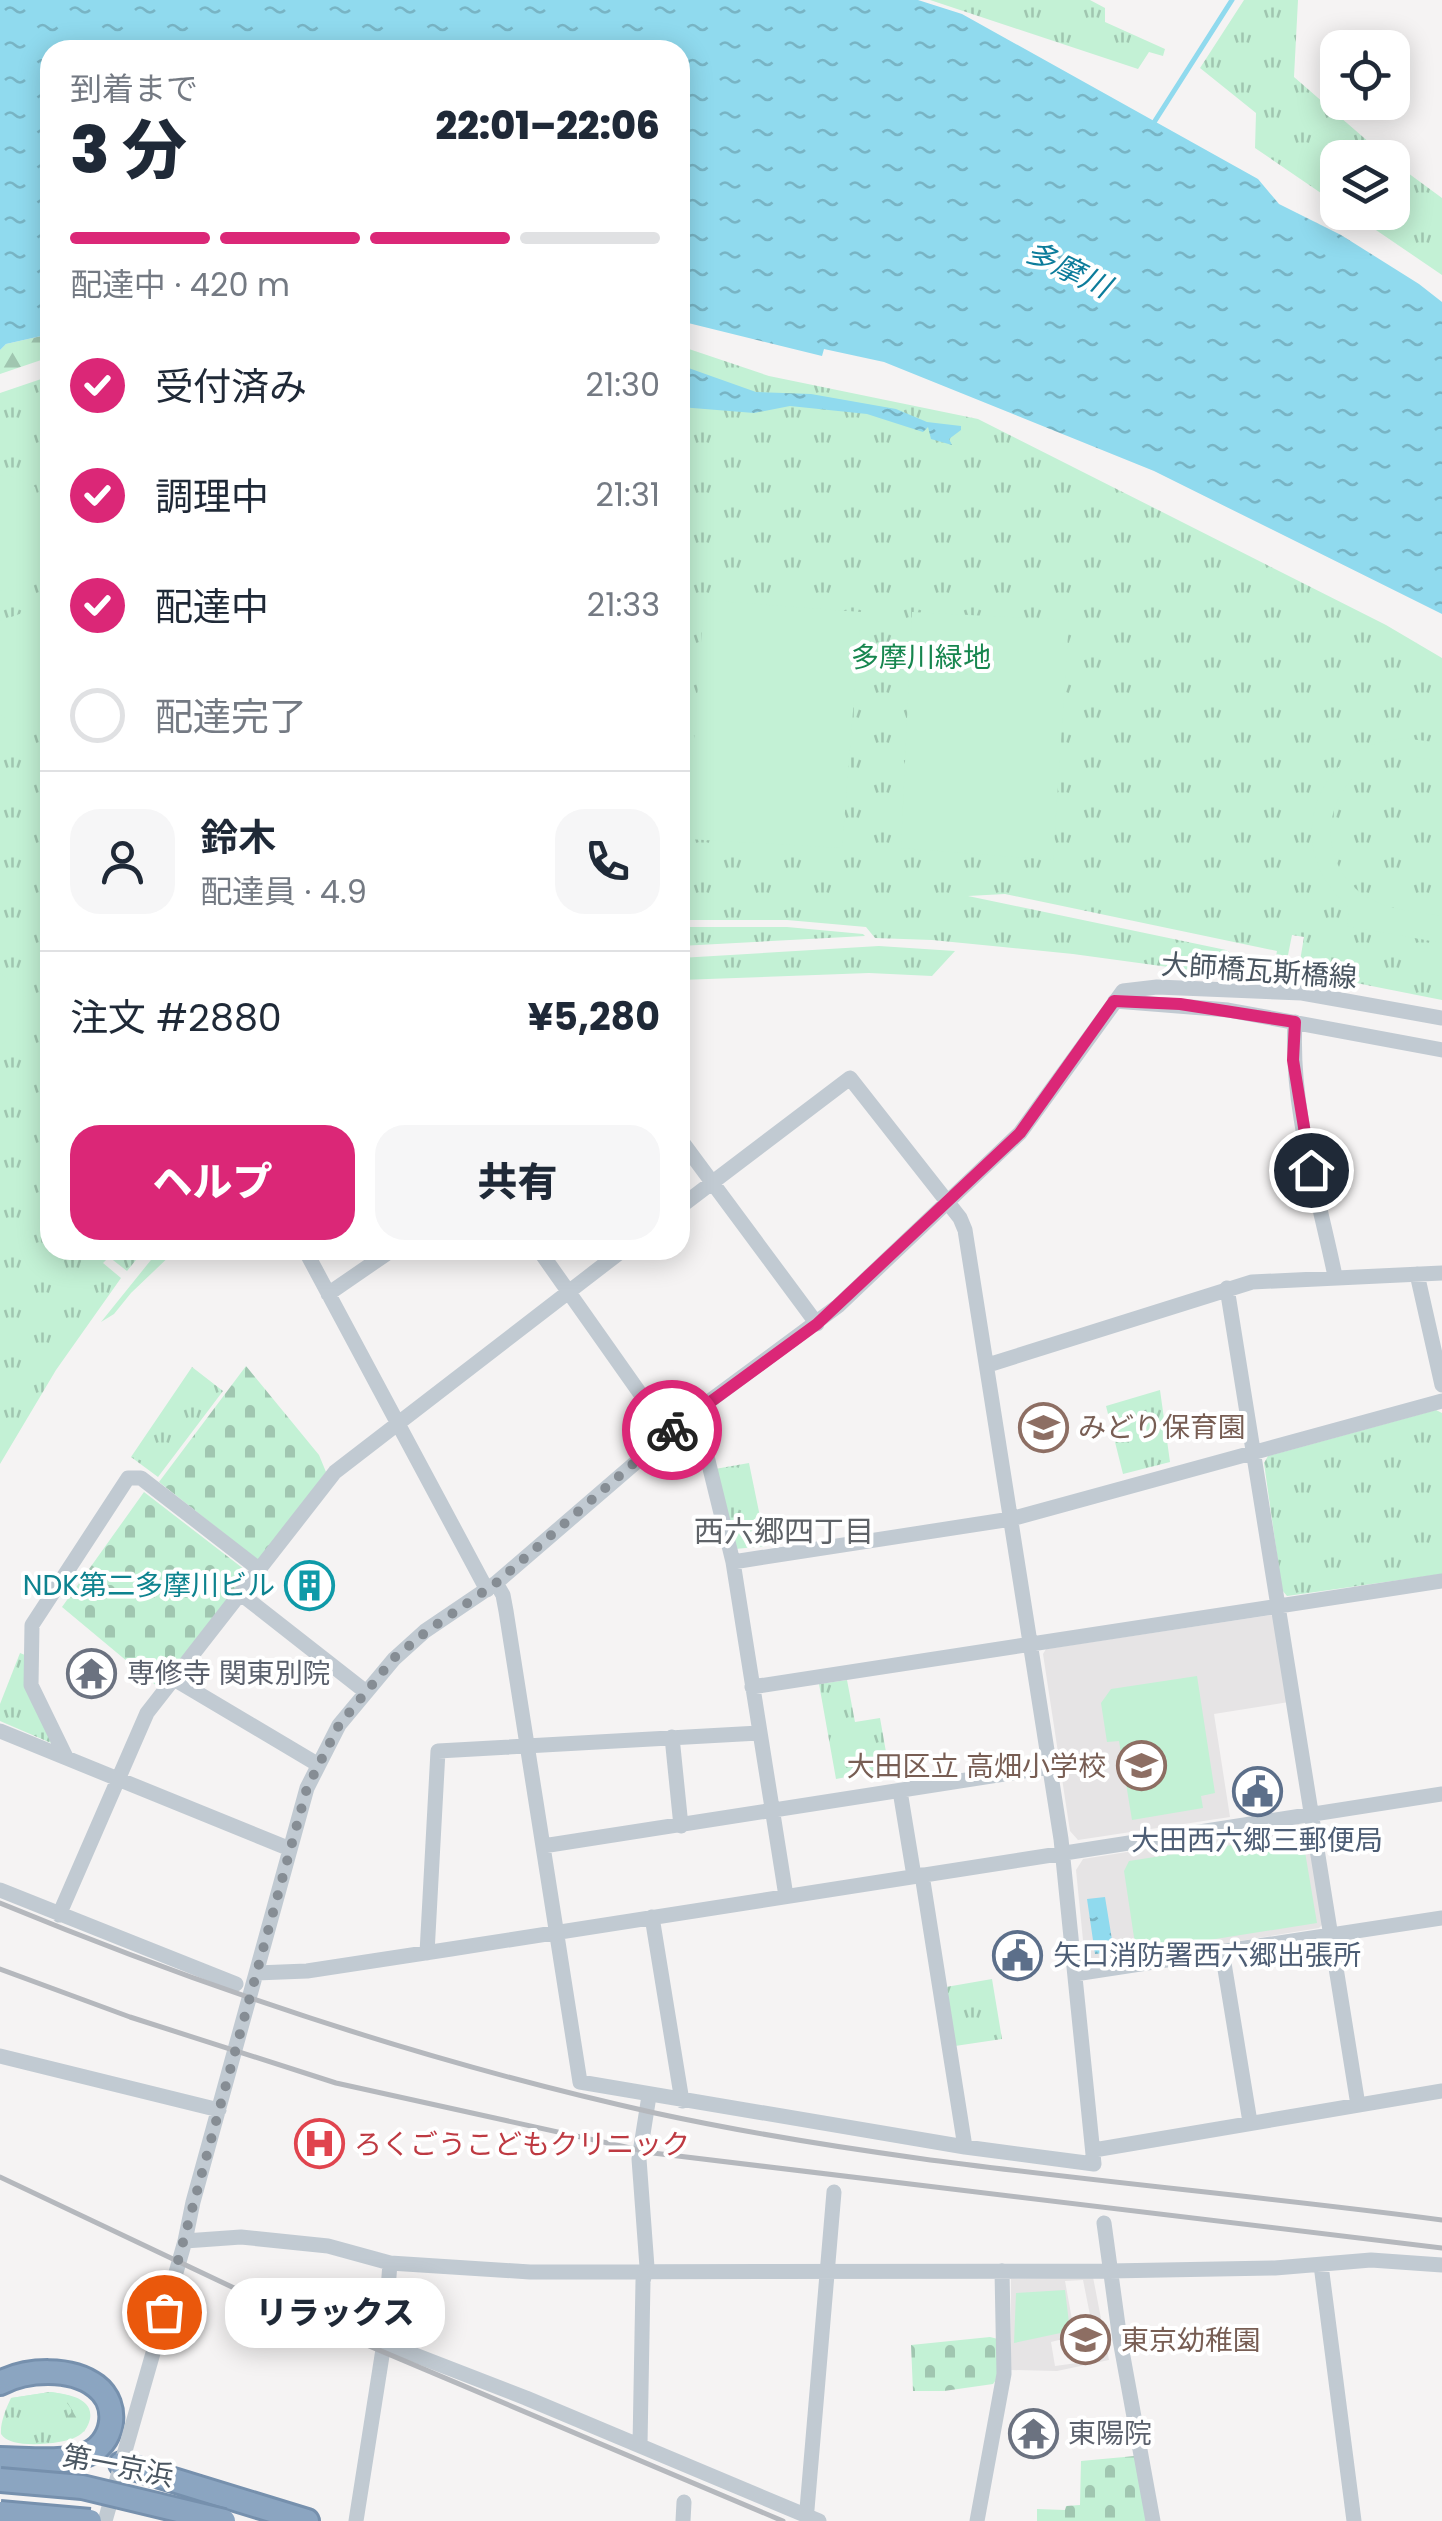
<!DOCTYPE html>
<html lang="ja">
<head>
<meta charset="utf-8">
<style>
  body { margin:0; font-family:Poppins,"Noto Sans JP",sans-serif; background:#f6f6f7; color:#1f2937; height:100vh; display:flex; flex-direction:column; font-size:38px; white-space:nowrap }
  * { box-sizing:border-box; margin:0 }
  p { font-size:32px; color:#747a83 }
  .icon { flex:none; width:55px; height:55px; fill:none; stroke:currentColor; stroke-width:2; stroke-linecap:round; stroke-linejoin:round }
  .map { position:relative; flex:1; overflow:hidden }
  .panel { position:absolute; left:40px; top:40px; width:650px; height:1220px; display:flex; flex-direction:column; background:#fff; border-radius:30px; box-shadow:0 5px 25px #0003 }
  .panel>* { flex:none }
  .fabs { position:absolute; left:1320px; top:30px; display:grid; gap:20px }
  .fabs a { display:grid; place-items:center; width:90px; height:90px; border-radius:20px; background:#fff; box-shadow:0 5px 25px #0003; font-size:50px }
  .pin { position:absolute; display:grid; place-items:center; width:85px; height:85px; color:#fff; margin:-42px; border:5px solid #fff; border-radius:50%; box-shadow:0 2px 10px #0007 }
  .courier { position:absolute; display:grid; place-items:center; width:100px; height:100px; margin:-50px; border:8px solid #db2777; border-radius:50%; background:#fff; color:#222; box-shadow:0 2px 12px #0007 }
  .bubble { position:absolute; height:70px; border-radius:30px; background:#fff; box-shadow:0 5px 25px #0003; font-size:32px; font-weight:800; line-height:70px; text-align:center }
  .summary em { font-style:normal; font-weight:800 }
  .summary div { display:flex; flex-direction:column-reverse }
  .summary { display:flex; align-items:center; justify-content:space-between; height:170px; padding:0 30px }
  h1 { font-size:65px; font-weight:800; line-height:75px }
  .bar { display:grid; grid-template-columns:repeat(4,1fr); gap:15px 10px; align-content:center; height:120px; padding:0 30px }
  .bar i { height:12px; border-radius:8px; background:#e0e1e3 }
  .bar .on { background:#db2777 }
  .bar p { grid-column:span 4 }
  .line { display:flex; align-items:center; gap:25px; padding:0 30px; border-top:2px solid #e0e1e3 }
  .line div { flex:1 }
  .round { display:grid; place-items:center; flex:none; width:105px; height:105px; border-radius:30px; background:#f6f6f7 }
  ol { padding:0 30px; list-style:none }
  li { display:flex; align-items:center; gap:30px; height:110px }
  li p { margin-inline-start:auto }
  li .icon { padding:10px; border-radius:50%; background:#db2777; color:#fff; stroke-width:4 }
  li:last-child { color:#747a83 }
  li i { width:55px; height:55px; border:5px solid #e0e1e3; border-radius:50% }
  .button { display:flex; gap:20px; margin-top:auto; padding:20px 30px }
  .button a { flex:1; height:115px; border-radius:30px; background:#db2777; color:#fff; font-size:40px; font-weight:800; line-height:115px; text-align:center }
  .button a+a { background:#f6f6f7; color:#1f2937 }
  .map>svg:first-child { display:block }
  .education { fill:#e6e4e5; fill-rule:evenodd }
  .grass { fill:url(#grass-tufts) }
  .forest { fill:url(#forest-firs) }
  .cemetery { fill:url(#cemetery-stones) }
  .pitch { fill:#c3f1d5 }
  .water { fill:url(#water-ripples) }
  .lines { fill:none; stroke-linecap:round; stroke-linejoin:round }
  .stream { stroke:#90daee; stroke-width:5 }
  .highway-casing { stroke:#7690ad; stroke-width:28 }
  .minor { stroke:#c1cad2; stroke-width:15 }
  .highway { stroke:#8ba5c1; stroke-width:22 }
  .rail { stroke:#b5b8bd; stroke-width:5 }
  .highway-bridge-casing { stroke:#7690ad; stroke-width:28; stroke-linecap:butt }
  .highway-bridge { stroke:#8ba5c1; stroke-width:22 }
  .done { stroke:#868d94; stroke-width:10; stroke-dasharray:0 18 }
  .route { stroke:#db2777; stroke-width:12 }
  .labels { text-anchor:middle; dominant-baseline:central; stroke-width:8; stroke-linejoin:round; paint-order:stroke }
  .park-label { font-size:28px; fill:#17864f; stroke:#fff }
  .street-label { font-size:28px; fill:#4a5661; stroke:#fff }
  .education-label { font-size:28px; fill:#785e54; stroke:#fff; text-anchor:start }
  .culture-label { font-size:28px; fill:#0d838f; stroke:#fff; text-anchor:end }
  .worship-label { font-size:28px; fill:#5b616d; stroke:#fff; text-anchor:start }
  .service-label { font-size:28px; fill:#4e5e75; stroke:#fff }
  .health-label { font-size:28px; fill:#be3a42; stroke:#fff; text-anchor:start }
  .water-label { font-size:30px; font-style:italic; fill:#0c7c9b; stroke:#fff }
  .neighbourhood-label { font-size:30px; fill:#5f6368; stroke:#fff }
</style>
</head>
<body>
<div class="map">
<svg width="1442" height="2521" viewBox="0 0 1442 2521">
  <defs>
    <pattern id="grass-tufts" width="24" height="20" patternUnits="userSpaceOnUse" patternTransform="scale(2.5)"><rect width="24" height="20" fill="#c3f1d5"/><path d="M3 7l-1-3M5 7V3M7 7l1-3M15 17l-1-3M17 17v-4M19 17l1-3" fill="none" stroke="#a0c6b0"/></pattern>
    <pattern id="forest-firs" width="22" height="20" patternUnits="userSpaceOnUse" patternTransform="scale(2.5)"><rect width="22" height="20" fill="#c3f1d5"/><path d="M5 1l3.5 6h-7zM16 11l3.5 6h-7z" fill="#a0c6b0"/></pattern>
    <pattern id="cemetery-stones" width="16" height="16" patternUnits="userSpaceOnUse" patternTransform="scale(2.5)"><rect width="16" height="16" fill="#c3f1d5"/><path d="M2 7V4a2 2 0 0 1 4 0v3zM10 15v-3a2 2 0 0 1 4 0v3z" fill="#a0c6b0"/></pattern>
    <pattern id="water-ripples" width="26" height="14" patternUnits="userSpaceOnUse" patternTransform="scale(2.5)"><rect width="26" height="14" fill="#90daee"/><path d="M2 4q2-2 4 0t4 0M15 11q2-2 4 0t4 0" fill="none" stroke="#78b4c4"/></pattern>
  </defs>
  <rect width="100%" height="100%" fill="#f5f3f3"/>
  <!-- education -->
  <path class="education" d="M1271,1615L1275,1618L1289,1702L1214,1714L1230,1817L1078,1840L1070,1831L1043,1654L1046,1649Z
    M1301,1824L1307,1829L1323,1924L1319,1928L1092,1965L1085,1960L1076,1870L1083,1859Z
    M1093,2277L1109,2360L1057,2371L1011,2370V2279ZM1083,2280L1099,2360L1055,2366L1051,2342L1075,2336L1065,2281Z"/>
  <!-- grass -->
  <path class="grass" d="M930,0H1090L1105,8V22L1165,49L1163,56L1149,52L1138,69Z
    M1244,0H1298L1294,77L1386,157L1338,158L1337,204L1255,148L1256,113L1200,68Z
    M1393,162L1442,198V275L1351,213L1392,212Z
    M680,346L769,376L978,419L1386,625L1442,658V1000L1306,973L1299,967L1304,937L1292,935L1286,965L1273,972L1277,951L1005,894L968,896L1226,950L1240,959L1239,964L1230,963L1227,975L1073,954L932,940L875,938L866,927L787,920H681L689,927H787L863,934L865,936L680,946Z
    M50,376V1250H144L127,1271L109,1257L103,1263L121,1278L56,1370L0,1464V393Z
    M879,946L955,951L932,976L869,973L680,980V958Z
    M159,1250H176L131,1293L114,1314L101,1322Z
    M192,1367L223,1391L158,1477L131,1457Z
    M1160,1390L1170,1462L1123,1474L1106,1406Z
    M1436,1410L1442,1413V1574L1287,1596L1282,1590L1264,1463L1268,1456Z
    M749,1463L766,1546L735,1549L715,1469Z
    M20,1653L25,1655L51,1743L0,1721V1704Z
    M847,1680L855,1722L880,1718L889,1769L836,1779L819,1684Z
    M992,1979L1002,2039L955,2046L946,1987Z
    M50,2392C65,2394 94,2397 90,2419C88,2427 84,2433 76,2437C63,2444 10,2450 1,2434C0,2423 6,2408 11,2398Z"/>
  <!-- forest -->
  <path class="forest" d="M50,334V357L0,374V350L6,344Z
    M50,2392C75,2395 100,2403 84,2432L77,2424L67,2426L65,2419L73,2411L64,2399L57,2397L44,2404L18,2403L11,2398Z"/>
  <!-- cemetery -->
  <path class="cemetery" d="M246,1366L319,1455L326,1472L259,1561L159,1482Z
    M144,1492L249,1573L158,1687L62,1607Z
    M990,2337L998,2339L999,2376L993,2384L944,2391H913L911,2345Z
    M1135,2456L1146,2521H1037V2509L1065,2510L1066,2506L1080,2505L1081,2461Z"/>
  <!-- pitch -->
  <path class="pitch" d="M8,475L35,487L50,536V573L0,591V476Z
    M704,600L861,612L842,848L687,839Z
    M50,603V725C32,730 16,723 0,715V621Z
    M912,612L1069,620L1053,860L901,848Z
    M1402,738L1442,743V762C1424,758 1407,753 1388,758C1323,775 1310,862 1367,897C1388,910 1418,912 1442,916V943L1347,926L1349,908C1342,901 1334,893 1328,884C1296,837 1314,775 1363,748C1374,743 1389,741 1402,738Z
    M0,973L25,993C26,1016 18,1032 0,1046Z
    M1197,1676L1215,1793L1201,1796L1203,1808L1132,1820L1119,1741L1107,1742L1101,1703L1111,1689Z
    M1302,1834L1317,1923L1159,1948L1157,1940L1135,1944L1124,1871L1129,1861Z
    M1065,2290L1070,2331L1014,2343L1016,2293Z"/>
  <!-- water -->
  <path class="water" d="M0,0H918L962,14L1258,179L1279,204L1341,235L1419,284L1442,302V614L1154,471L884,362L824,349L822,356L680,321V50H50V334L6,344L0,350Z
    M680,365L756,392L811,394L896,409L927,422L961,426V430L949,439L952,445L931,439L928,427L923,432L867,414L790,406L754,413L680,407Z
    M1105,1897L1114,1952L1095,1954L1087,1899Z"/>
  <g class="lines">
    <!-- stream -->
    <path class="stream" d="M1153,124L1232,0"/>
    <defs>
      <path id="highway" d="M0,2383C27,2369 71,2367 96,2386C121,2405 114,2445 85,2455C60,2464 26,2459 0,2459
        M121,2464L307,2521"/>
    </defs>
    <!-- highway casing -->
    <use href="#highway" class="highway-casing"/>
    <!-- minor -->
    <path class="minor" d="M1115,1001L1228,1010L1442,1050
      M1295,1022C1290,1107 1318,1193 1335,1276
      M680,1139L817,1324
      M305,1250L487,1590
      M539,1250L668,1433
      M1417,1274L1442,1385
      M1227,1288L1358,2105
      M328,1294L392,1250
      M988,1365L1252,1282L1442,1273
      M692,1414L701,1432L733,1562L786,1896
      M733,1562L1011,1519L1442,1401
      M496,1583L503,1595L506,1611L580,2082L965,2147L1094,2164L1061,1839L965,1230L960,1218L850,1078L680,1207
      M241,1594L366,1692
      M174,1679L317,1764
      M752,1687L1442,1581
      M0,1731L290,1849
      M672,1737L681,1826
      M66,1757L31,1685L32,1625L128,1478H141L260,1570
      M900,1791L914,1876
      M543,1846L1049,1767
      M922,1875L965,2147
      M0,1890L236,1984
      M59,1915L147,1713L335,1472L623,1250
      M652,1917L682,2101
      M1222,1951L1250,2122
      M427,1953L438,1751L759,1733
      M256,1973L307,1971L451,1949L1442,1794
      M1075,1974L1442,1918
      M0,2056L219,2110
      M1094,2150L1442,2091
      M1104,2223L1120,2340L1153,2521
      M185,2241L241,2237L328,2246L390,2263L530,2272L1109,2271L1275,2268L1371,2260L1442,2265
      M1321,2265L1354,2521
      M384,2343L526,2398L819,2521
      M640,2445L643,2281L647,2267L639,2159L649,2096
      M105,2521L185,2241L193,2202L307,1788L339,1725L394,1659L425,1631L496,1583L692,1414L838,1306L1020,1133L1123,991L1157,987L1302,993L1442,1018
      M356,2521L384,2343L390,2263
      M683,2521L684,2502
      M806,2521L834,2192
      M977,2521L1004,2374L1002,2271"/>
    <!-- highway -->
    <use href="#highway" class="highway"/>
    <!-- rail -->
    <path class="rail" d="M0,1903C213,1991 430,2063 655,2113C914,2169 1180,2185 1442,2220
      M0,1969L130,2017L336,2083L653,2153L1442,2248
      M0,2177L251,2296L783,2521"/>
    <defs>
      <path id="highway-bridge" d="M0,2480L82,2487L224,2521
        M0,2513L90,2521"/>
    </defs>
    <!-- highway-bridge casing -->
    <use href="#highway-bridge" class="highway-bridge-casing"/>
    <!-- highway-bridge -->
    <use href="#highway-bridge" class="highway-bridge"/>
  </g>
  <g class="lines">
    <!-- done -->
    <path class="done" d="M164,2312L307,1788L339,1725L394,1658L426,1632L496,1583L672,1430"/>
    <!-- route -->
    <path class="route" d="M672,1430L817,1324L1020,1133L1114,1001L1180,1004L1295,1022L1293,1060L1311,1170"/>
  </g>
  <!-- icons -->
  <defs>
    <symbol id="school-ring" viewBox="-11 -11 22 22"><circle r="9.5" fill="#fff" stroke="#8d6e63" stroke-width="1.5"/><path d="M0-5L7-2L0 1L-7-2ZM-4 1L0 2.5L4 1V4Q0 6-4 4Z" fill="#8d6e63"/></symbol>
    <symbol id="building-ring" viewBox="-11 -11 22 22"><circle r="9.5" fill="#fff" stroke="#0f9aa8" stroke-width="1.5"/><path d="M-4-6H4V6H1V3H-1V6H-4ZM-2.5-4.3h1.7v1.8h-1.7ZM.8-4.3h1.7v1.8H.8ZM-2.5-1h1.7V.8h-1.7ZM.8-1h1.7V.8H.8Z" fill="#0f9aa8"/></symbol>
    <symbol id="temple-ring" viewBox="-11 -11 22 22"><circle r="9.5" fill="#fff" stroke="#6b7280" stroke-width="1.5"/><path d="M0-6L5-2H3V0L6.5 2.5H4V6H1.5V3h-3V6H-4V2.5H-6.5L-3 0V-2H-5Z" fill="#6b7280"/></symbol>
    <symbol id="civic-ring" viewBox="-11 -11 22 22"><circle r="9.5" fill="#fff" stroke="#5c6f8a" stroke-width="1.5"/><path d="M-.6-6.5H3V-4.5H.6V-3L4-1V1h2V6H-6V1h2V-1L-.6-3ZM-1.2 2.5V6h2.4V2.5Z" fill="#5c6f8a"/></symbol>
    <symbol id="hospital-ring" viewBox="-11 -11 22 22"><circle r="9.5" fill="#fff" stroke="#e0444e" stroke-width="1.5"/><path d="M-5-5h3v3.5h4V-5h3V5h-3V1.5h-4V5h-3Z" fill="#e0444e"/></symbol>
  </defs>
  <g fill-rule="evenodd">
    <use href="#school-ring" x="1016" y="1400" width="55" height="55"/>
    <use href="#building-ring" x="282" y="1558" width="55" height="55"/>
    <use href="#temple-ring" x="64" y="1646" width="55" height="55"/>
    <use href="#school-ring" x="1114" y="1738" width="55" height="55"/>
    <use href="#civic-ring" x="1230" y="1764" width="55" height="55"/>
    <use href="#civic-ring" x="990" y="1928" width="55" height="55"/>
    <use href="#hospital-ring" x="292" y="2116" width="55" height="55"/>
    <use href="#school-ring" x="1058" y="2312" width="55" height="55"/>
    <use href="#temple-ring" x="1006" y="2406" width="55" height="55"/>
  </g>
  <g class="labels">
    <!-- park labels -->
    <g class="park-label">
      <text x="921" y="657">多摩川緑地</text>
    </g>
    <!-- street labels -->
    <g class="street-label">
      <text transform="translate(1259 971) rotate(4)">大師橋瓦斯橋線</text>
      <text transform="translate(118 2466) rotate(11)">第一京浜</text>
    </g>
    <!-- education labels -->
    <g class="education-label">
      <text x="1078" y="1427">みどり保育園</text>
      <text x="1106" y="1766" text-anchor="end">大田区立 高畑小学校</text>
      <text x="1121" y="2340">東京幼稚園</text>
    </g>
    <!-- culture labels -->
    <g class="culture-label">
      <text x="275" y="1585">NDK第二多摩川ビル</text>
    </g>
    <!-- worship labels -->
    <g class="worship-label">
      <text x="127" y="1673">専修寺 関東別院</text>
      <text x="1068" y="2433">東陽院</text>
    </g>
    <!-- service labels -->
    <g class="service-label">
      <text x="1257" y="1840">大田西六郷三郵便局</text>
      <text x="1053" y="1955" text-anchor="start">矢口消防署西六郷出張所</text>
    </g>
    <!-- health labels -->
    <g class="health-label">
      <text x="354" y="2144">ろくごうこどもクリニック</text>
    </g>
    <!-- water labels -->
    <g class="water-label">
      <text transform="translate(1068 269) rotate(26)">多摩川</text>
    </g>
    <!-- neighbourhood labels -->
    <g class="neighbourhood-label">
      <text x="784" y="1531">西六郷四丁目</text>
    </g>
  </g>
</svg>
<div class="fabs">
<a><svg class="icon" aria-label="locate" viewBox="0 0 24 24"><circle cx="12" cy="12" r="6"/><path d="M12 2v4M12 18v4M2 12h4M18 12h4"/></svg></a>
<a><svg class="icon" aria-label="layers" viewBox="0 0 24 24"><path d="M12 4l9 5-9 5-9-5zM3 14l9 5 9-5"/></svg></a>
</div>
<div class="pin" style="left:164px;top:2312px;background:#ea580c"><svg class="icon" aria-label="bag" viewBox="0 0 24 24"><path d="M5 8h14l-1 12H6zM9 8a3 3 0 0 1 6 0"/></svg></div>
<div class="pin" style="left:1311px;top:1170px;background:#1f2937"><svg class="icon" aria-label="home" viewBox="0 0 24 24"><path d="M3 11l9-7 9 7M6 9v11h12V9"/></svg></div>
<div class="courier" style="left:672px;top:1430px"><svg class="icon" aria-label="bike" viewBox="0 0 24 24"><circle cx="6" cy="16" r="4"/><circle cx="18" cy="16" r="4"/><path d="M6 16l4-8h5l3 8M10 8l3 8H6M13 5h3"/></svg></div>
<div class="bubble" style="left:225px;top:2278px;width:220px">リラックス</div>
<section class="panel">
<div class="summary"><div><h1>3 分</h1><p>到着まで</p></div><em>22:01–22:06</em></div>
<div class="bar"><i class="on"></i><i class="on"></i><i class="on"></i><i></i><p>配達中 · 420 m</p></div>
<ol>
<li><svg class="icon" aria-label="check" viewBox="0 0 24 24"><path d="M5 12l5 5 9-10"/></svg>受付済み<p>21:30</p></li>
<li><svg class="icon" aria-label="check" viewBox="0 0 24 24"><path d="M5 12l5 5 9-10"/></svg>調理中<p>21:31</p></li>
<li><svg class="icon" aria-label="check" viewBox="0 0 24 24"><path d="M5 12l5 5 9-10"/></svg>配達中<p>21:33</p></li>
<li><i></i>配達完了</li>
</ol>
<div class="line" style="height:180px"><a class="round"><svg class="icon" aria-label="person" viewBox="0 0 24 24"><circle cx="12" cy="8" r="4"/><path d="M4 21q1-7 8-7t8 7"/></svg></a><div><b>鈴木</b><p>配達員 · 4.9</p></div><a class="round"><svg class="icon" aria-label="phone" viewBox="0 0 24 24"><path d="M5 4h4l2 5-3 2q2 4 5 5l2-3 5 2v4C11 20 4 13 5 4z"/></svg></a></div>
<div class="line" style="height:130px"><div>注文 #2880</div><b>¥5,280</b></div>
<div class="button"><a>ヘルプ</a><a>共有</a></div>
</section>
</div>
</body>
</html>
